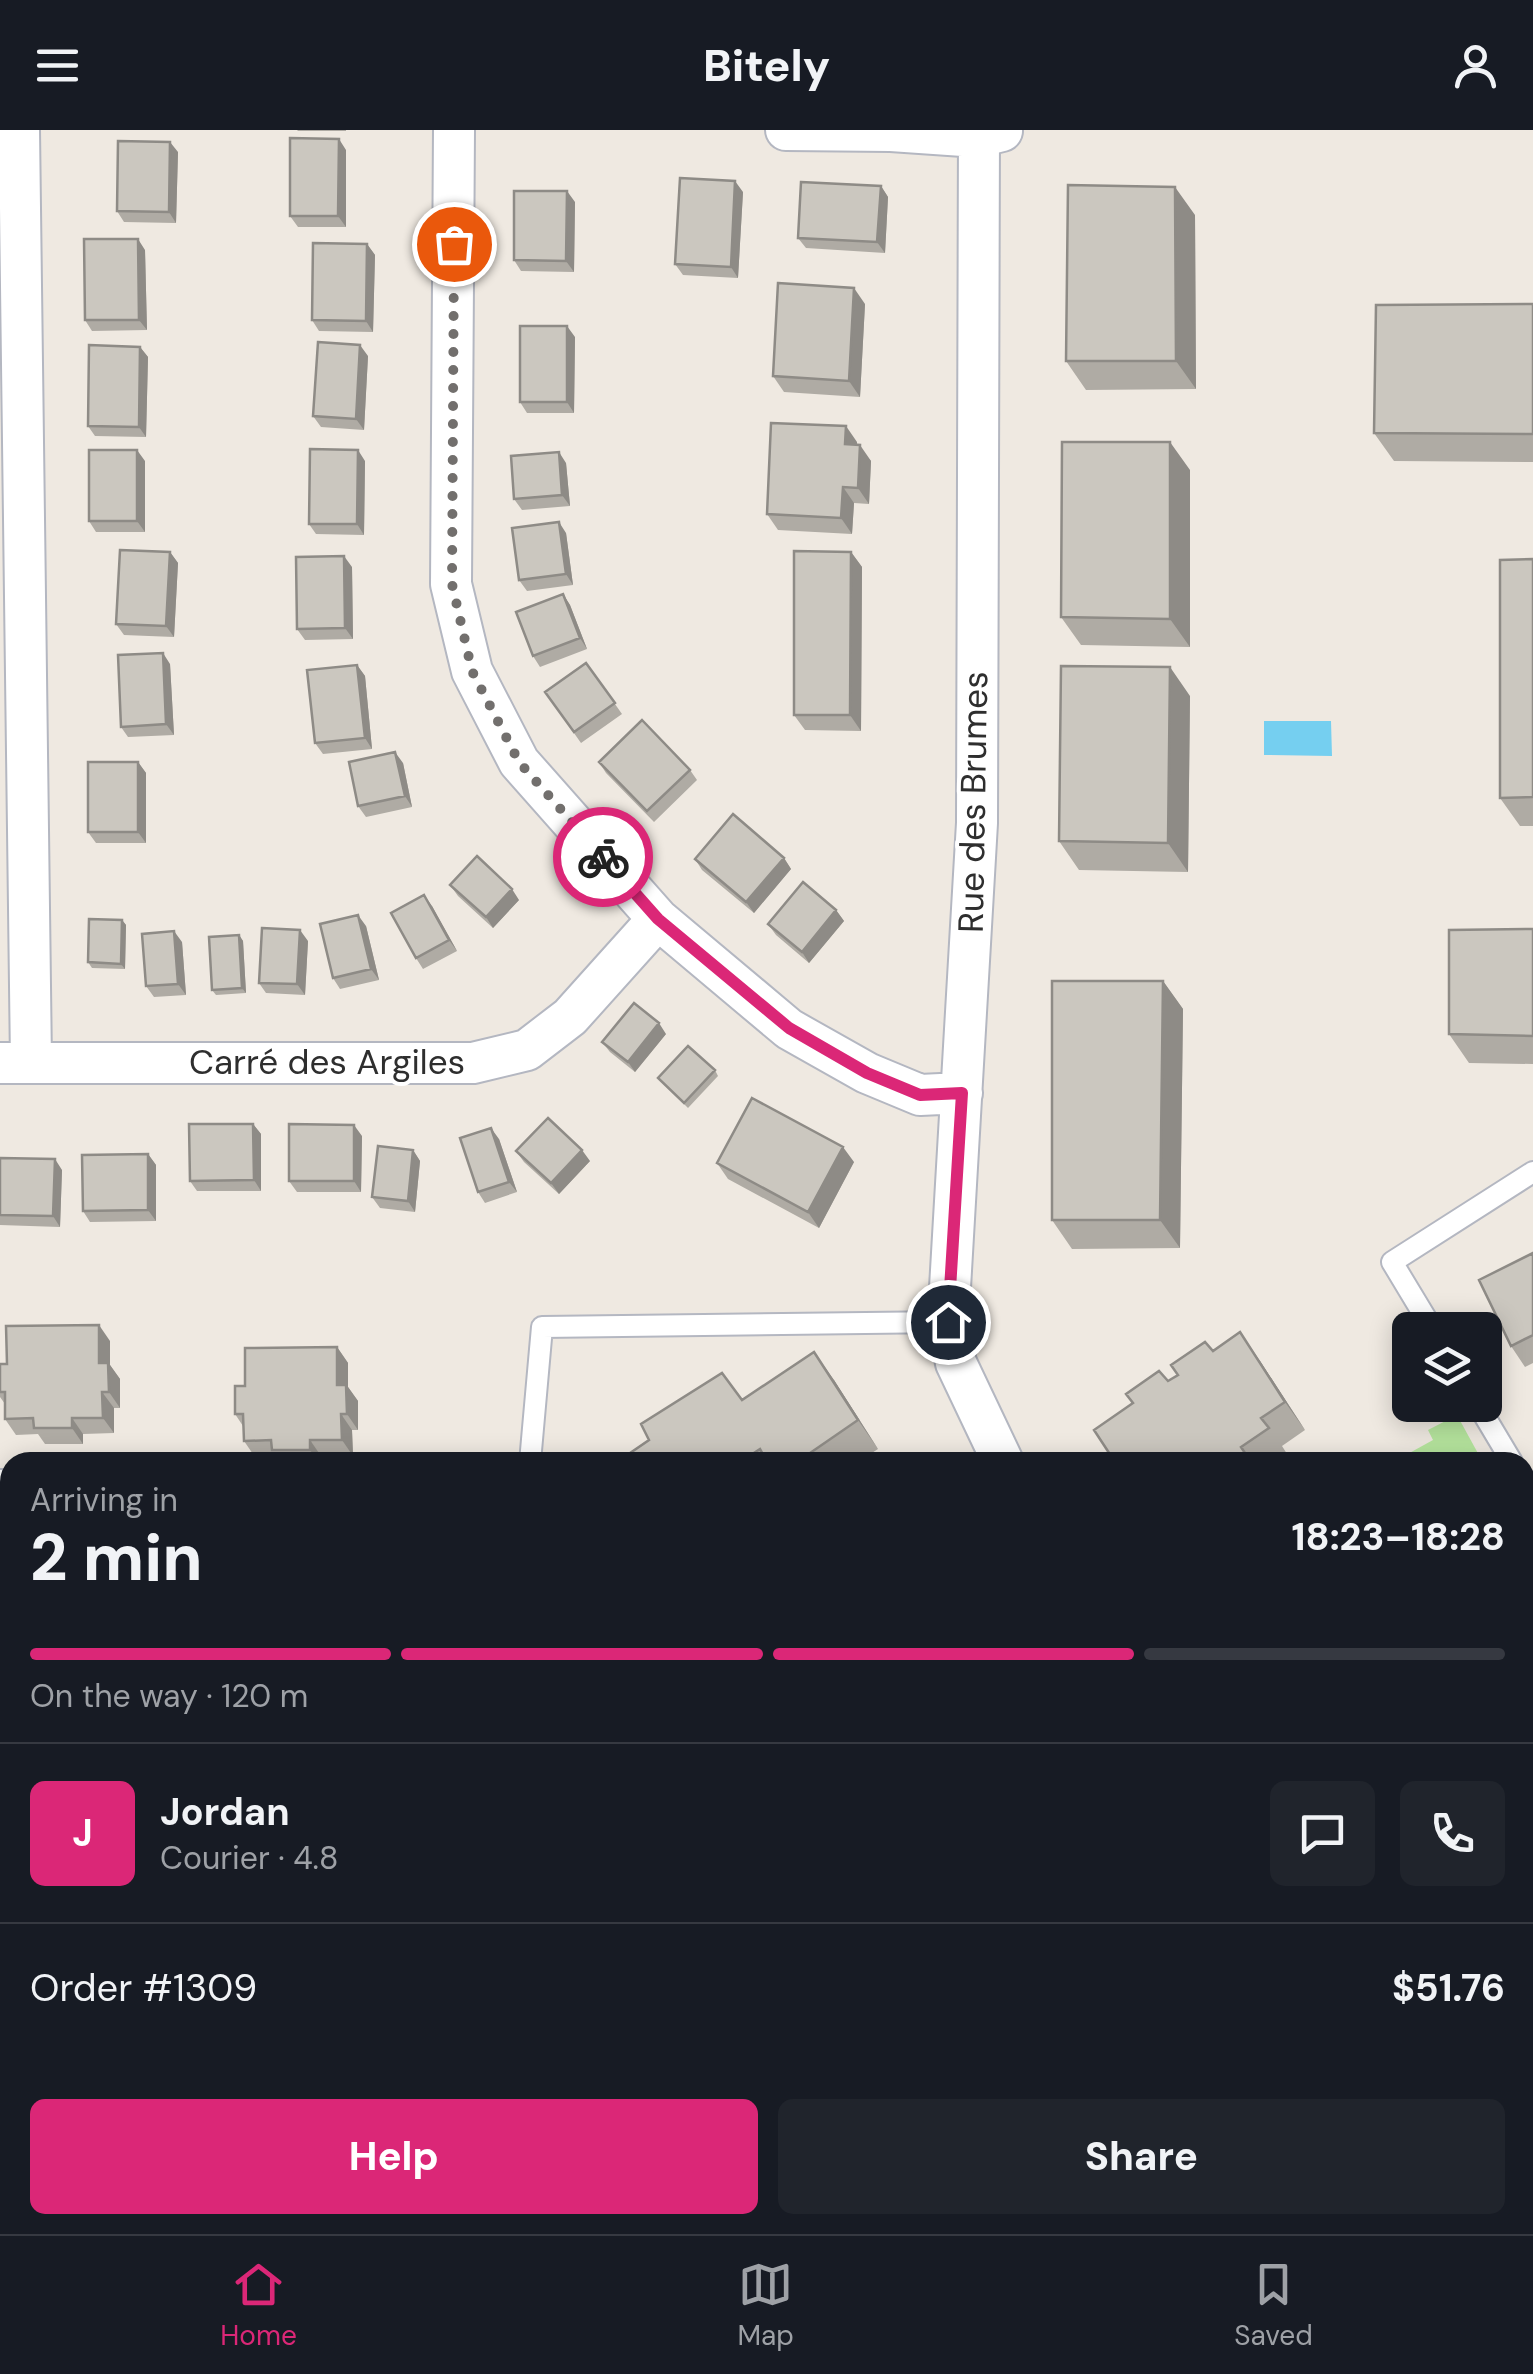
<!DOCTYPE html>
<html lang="en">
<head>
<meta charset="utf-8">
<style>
  body { margin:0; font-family:"DM Sans",sans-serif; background:#20242c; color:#f1f3f6; height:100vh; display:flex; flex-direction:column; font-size:38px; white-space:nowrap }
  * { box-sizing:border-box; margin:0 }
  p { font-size:32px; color:#9ea1a6 }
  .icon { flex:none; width:55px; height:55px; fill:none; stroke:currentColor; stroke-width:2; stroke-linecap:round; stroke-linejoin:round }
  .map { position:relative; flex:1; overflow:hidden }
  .details { position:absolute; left:0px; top:1322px; width:1535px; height:782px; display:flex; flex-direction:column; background:#171b24; border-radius:30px 30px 0 0; box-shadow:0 5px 25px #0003 }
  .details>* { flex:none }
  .fabs { position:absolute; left:1392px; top:1182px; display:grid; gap:20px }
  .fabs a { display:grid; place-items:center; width:110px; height:110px; border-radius:15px; background:#171b24; box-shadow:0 5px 25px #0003; font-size:50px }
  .pin { position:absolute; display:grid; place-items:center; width:85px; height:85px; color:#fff; margin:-42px; border:5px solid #fff; border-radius:50%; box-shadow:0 2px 10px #0007 }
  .courier { position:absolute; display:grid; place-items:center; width:100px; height:100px; margin:-50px; border:8px solid #db2777; border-radius:50%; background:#fff; color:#222; box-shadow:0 2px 12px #0007 }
  .summary em { font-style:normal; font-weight:800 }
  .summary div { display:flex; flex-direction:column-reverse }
  .summary { display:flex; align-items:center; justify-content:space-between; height:170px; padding:0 30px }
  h1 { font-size:65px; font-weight:800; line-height:75px }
  .bar { display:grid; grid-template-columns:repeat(4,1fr); gap:15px 10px; align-content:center; height:120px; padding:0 30px }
  .bar i { height:12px; border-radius:8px; background:#363941 }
  .bar .current { background:#db2777 }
  .bar p { grid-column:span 4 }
  .line { display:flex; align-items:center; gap:25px; padding:0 30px; border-top:2px solid #363941 }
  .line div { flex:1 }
  .round { display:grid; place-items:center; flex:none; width:105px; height:105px; border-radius:15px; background:#20242c }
  .button { display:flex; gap:20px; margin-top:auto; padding:20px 30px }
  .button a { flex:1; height:115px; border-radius:15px; background:#db2777; color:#fff; font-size:40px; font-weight:800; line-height:115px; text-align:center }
  .button a+a { background:#20242c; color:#f1f3f6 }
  header { display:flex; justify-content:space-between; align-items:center; height:130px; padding:0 30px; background:#171b24; font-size:45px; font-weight:800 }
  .dock { display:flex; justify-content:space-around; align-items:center; height:140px; border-top:2px solid #363941; background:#171b24; font-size:28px; color:#9ea1a6 }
  .dock a { display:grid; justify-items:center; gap:5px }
  .dock .current { color:#db2777 }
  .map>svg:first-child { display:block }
  .industrial { fill:#e3e1e8 }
  .green { fill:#b6e59e }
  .water { fill:#75cff0 }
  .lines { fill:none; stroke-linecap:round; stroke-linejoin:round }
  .lane-casing { stroke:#b4b7c1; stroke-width:24 }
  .street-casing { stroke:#b4b7c1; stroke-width:44 }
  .secondary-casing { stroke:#b4b7c1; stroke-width:59 }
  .lane { stroke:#fff; stroke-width:20 }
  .street { stroke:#fff; stroke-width:40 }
  .secondary { stroke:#fff; stroke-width:55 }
  .wall { fill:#afaba4 }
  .shaded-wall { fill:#8e8b86 }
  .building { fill:#cbc7bf; stroke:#8e8b86; stroke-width:2.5 }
  .done { stroke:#726f6d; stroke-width:10; stroke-dasharray:0 18 }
  .route { stroke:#db2777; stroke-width:12 }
  .labels { text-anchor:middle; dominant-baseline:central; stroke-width:8; stroke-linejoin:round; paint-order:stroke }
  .street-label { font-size:35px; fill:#2e2e2e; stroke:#fff }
</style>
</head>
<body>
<header><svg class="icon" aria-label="menu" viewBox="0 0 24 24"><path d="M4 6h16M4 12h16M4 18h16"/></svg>Bitely<svg class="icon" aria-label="person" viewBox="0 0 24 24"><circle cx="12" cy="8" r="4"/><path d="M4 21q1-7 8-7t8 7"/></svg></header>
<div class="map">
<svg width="1533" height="2104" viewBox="0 0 1533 2104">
  <rect width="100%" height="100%" fill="#efe9e1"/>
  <!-- industrial -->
  <path class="industrial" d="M1533,1467V2104H539L553,2095H1525V1472Z"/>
  <!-- green -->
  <path class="green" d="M1457,1285L1480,1327L1470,1332H1408L1404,1326L1433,1310L1428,1300Z
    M1525,1930L1533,1932V1983L1525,1978Z
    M631,2095H859L845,2104H618Z
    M1265,2095H1327L1325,2104H1271Z
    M1342,2095H1431L1429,2104H1340Z"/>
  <!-- water -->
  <path class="water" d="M1264,591H1331L1332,626L1264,625Z
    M0,1598L7,1602L10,1609L6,1625L10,1636V1654L5,1659L0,1654Z"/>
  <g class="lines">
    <defs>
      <path id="lane" d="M1433,1200L1392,1132L1533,1042
        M1478,1275L1512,1332
        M530,1332L542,1197L948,1192
        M1525,1353L1533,1366"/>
      <path id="street" d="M19,0L31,933
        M454,0L451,454L472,541L519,632L658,789L789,899L867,943L920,965L962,963
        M786,0L891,1L978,7L1002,1
        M979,0L977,693L948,1192L956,1233L1003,1332
        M0,933H473L527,920L570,887L658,789
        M0,1360H10
        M0,1859L10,1858
        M381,2095L387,2104"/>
      <path id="secondary" d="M1525,1472L1533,1467
        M539,2104L553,2095"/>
    </defs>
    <!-- lane casing -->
    <use href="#lane" class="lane-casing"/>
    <!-- street casing -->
    <use href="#street" class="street-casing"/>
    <!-- secondary casing -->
    <use href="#secondary" class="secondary-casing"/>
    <!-- lane -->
    <use href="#lane" class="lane"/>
    <!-- street -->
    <use href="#street" class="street"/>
    <!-- secondary -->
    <use href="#secondary" class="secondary"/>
  </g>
  <!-- wall -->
  <path class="wall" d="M297,0H346V1H298Z
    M346,20V97H298L290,86Z
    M178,22L176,93L124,92L117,81Z
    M881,56L888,67L885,123L806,118L798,108Z
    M743,62L738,148L683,145L675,134Z
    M575,72L574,142L521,141L514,130Z
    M1195,85L1196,259L1086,260L1066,231Z
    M367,114L375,125L373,202L319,201L312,190Z
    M145,120L147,200L92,201L85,190Z
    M865,174L860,267L784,262L773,246Z
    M1533,174V332L1394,331L1374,303Z
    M575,207L574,283H527L520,272Z
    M140,217L148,227L146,307L95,306L88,296Z
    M368,226L364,300L321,297L313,286Z
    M857,312V315L871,331L869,374L854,373L852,404L778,400L767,384Z
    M145,331V402H96L89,391Z
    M365,331L364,405L316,404L309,394Z
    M566,333L570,376L522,380L514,369Z
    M1190,340V517L1081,515L1061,487Z
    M566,403L573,455L527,461L519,450Z
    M170,422L178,433L174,507L124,505L116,494Z
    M851,422L862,437L861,601L805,600L794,585Z
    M1533,429V696H1520L1500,668Z
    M352,437L353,509L305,510L297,499Z
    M563,464L570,475L587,519L540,537L533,526Z
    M586,533L622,584L581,613L545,562Z
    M170,534L174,605L128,607L121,597Z
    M357,535L365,546L372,619L323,624L315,613Z
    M1190,566L1188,742L1079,740L1059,711Z
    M138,632L146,643V713H96L88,702Z
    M599,632L690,640L697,650L654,692L606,643Z
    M403,633L412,677L366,687L358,676Z
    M784,728L791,739L754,783L702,740L695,729Z
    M450,755L519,770L493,798L458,766Z
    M432,776L457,821L423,839L416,828Z
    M836,780L844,791L809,833L776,805L768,794Z
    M122,790L126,795L125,839L92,838L88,832Z
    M366,796L379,850L340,859L333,848Z
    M1533,799V934L1469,933L1449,904Z
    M239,805L243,811L246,863L216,865L212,860Z
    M308,811L305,865L266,863L259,853Z
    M182,812L186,865L154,867L146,856Z
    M1163,851L1183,879L1180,1118L1072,1119L1052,1090Z
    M666,904L635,942L610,922L602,912Z
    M715,940L718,946L688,978L658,948Z
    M253,994L261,1004V1061H197L190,1051Z
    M362,1006L361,1062H297L289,1051Z
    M499,1009L517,1062L485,1073L478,1062Z
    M413,1020L420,1031L415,1082L380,1078L372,1067Z
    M516,1021L590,1031L559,1064L524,1032Z
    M148,1024L156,1035V1091L90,1092L83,1081Z
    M0,1028L62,1040L60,1097L0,1095Z
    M854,1032L819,1098L728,1049L717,1033Z
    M1533,1123V1233L1525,1237L1511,1216Z
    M110,1211V1235L120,1249V1278H114V1303L83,1304V1314H45L38,1304L16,1305L5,1289V1274L0,1267V1234H7Z
    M337,1217L348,1233V1257L358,1271V1300H352L353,1326H321V1332H280L276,1326L255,1327L244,1311L243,1296L235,1284L245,1256Z
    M1213,1221L1260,1231L1305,1300L1282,1316L1289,1327L1280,1332H1115L1178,1245Z
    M834,1250L878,1319L858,1332H617L742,1270Z"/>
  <!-- shaded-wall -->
  <path class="shaded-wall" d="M339,9L346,20V97L338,86Z
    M170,12L178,22L176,93L169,82Z
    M735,51L743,62L738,148L731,137Z
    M881,56L888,67L885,123L877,112Z
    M1175,57L1195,85L1196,259L1176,231Z
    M567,61L575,72L574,142L566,131Z
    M138,109L145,120L147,200L139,190Z
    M367,114L375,125L373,202L366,191Z
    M854,158L865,174L860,267L849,251Z
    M567,196L575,207L574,283L567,272Z
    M360,215L368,226L364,300L356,289Z
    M140,217L148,227L146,307L139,297Z
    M846,296L857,312L856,330L845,314Z
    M1170,312L1190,340V517L1170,489Z
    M860,315L871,331L869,374L858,358Z
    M137,320L145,331V402L137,391Z
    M358,320L365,331L364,405L357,394Z
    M559,322L566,333L570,376L562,365Z
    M843,357L854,373L852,404L841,388Z
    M559,392L566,403L573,455L566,444Z
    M170,422L178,433L174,507L166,496Z
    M851,422L862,437L861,601L850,585Z
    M344,426L352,437L353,509L345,498Z
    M563,464L570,475L587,519L580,508Z
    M163,523L170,534L174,605L166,594Z
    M357,535L365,546L372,619L365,608Z
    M1170,537L1190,566L1188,742L1168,713Z
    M395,622L403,633L412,677L405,666Z
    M138,632L146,643V713L138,702Z
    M784,728L791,739L754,783L746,772Z
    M512,759L519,770L493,798L486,787Z
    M424,765L432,776L457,821L449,810Z
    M836,780L844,791L809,833L802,822Z
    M358,785L366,796L379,850L371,839Z
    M122,790L126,795L125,839L121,834Z
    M300,800L308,811L305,865L297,854Z
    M174,801L182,812L186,865L178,854Z
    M239,805L243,811L246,863L242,858Z
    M1163,851L1183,879L1180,1118L1160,1090Z
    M659,893L666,904L635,942L628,932Z
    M253,994L261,1004V1061L254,1050Z
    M354,995L362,1006L361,1062L354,1051Z
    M491,998L499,1009L517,1062L509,1052Z
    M843,1017L854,1032L819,1098L808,1082Z
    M413,1020L420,1031L415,1082L408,1071Z
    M582,1020L590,1031L559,1064L551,1053Z
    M148,1024L156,1035V1091L148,1080Z
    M55,1029L62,1040L60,1097L53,1086Z
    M99,1195L110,1211V1235L120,1249V1278L109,1262L99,1233Z
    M1240,1202L1260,1231L1305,1300L1285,1272Z
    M337,1217L348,1233V1257L358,1271V1300L347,1284L337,1255Z
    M814,1222L834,1250L878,1319L858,1290Z
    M102,1262L114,1278V1303L103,1288Z
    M341,1284L352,1300L353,1326L342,1310Z
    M72,1288L83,1304V1314L72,1298Z
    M310,1310L321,1326V1332H319L310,1320Z"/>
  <!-- building -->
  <path class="building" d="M290,8L339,9L338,86H290Z
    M118,11L170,12L169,82L117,81Z
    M680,48L735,51L731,137L675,134Z
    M801,52L881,56L877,112L798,108Z
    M1068,55L1175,57L1176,231H1066Z
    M514,61H567L566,131L514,130Z
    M84,109H138L139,190H85Z
    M313,113L367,114L366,191L312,190Z
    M778,153L854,158L849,251L773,246Z
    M1533,174V304L1374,303L1376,175Z
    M520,196H567V272H520Z
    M318,212L360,215L356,289L313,286Z
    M89,215L140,217L139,297L88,296Z
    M771,293L846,296L845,314L860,315L858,358L843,357L841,388L767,384Z
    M1062,312H1170V489L1061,487Z
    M310,319L358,320L357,394H309Z
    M89,320H137V391H89Z
    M559,322L562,365L514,369L511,326Z
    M559,392L566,444L519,450L512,398Z
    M120,420L170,422L166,496L116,494Z
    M794,421L851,422L850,585H794Z
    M344,426L345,498L297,499L296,427Z
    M1533,429V667L1500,668V430Z
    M563,464L580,508L533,526L516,482Z
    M163,523L166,594L121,597L118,525Z
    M586,533L615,573L574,602L545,562Z
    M357,535L365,608L315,613L307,540Z
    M1061,536L1170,537L1168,713L1059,711Z
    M642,590L690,640L647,681L599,632Z
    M395,622L405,666L358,676L349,632Z
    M88,632H138V702H88Z
    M733,684L784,728L746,772L695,729Z
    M477,726L512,759L486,787L450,755Z
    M803,752L836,780L802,822L768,794Z
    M424,765L449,810L416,828L391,783Z
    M358,785L371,839L333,848L320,794Z
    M89,789L122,790L121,834L88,832Z
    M262,798L300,800L297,854L259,853Z
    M1533,799V906L1449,904V800Z
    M174,801L178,854L146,856L142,804Z
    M239,805L242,858L212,860L209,807Z
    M1052,851H1163L1160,1090H1052Z
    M634,873L659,893L628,932L602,912Z
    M688,916L715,940L684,973L658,948Z
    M752,968L843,1017L808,1082L717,1033Z
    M548,988L582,1020L551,1053L516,1021Z
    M189,994H253L254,1050L190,1051Z
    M289,994L354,995V1051H289Z
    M491,998L509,1052L478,1062L460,1008Z
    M378,1016L413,1020L408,1071L372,1067Z
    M148,1024V1080L83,1081L82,1025Z
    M0,1028L55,1029L53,1086L0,1085Z
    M1533,1123V1205L1511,1216L1479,1150Z
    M99,1195V1233H108L109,1262H102L103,1288H72V1298H34L33,1288L5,1289V1262H0V1234H7L6,1196Z
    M1240,1202L1285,1272L1261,1288L1269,1298L1241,1317L1251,1332H1115L1094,1300L1133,1273L1126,1264L1159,1241L1168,1251L1178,1245L1171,1235L1205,1212L1213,1221Z
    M337,1217V1255H346L347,1284H341L342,1310H310V1320H272L271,1310L244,1311L243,1284H235V1256H245V1218Z
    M814,1222L858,1290L797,1332H767L760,1319L740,1332H617L649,1310L641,1294L722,1243L742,1270Z
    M1533,1686V1685V1800L1525,1788V1724Z
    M1533,1993V2104H1411L1412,2095H1525V1999Z
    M10,2076V2095H43L44,2097L46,2095H55L63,2104H0V2085Z"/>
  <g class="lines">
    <!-- done -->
    <path class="done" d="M454,114L452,454L472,541L519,632L603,727"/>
    <!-- route -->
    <path class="route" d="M603,727L658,789L789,898L867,943L920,965L962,963L948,1192"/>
  </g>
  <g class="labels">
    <!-- street labels -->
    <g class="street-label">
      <text transform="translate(973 672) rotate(-89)">Rue des Brumes</text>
      <text x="327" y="932">Carré des Argiles</text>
    </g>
  </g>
</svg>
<div class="fabs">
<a><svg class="icon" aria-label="layers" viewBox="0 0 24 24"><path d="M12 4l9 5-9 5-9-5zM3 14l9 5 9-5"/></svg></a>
</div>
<div class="pin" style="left:454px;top:114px;background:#ea580c"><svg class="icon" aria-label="bag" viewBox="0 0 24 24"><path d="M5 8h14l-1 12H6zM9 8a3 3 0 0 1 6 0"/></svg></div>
<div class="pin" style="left:948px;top:1192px;background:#1f2937"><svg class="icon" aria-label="home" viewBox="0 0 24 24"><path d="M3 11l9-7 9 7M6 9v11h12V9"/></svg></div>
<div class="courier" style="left:603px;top:727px"><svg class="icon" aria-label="bike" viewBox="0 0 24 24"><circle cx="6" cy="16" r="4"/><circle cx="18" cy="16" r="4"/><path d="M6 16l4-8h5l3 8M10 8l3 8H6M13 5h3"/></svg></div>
<section class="details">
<div class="summary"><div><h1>2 min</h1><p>Arriving in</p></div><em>18:23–18:28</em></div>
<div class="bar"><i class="current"></i><i class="current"></i><i class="current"></i><i></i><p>On the way · 120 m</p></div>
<div class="line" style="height:180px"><b class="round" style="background:#db2777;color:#fff">J</b><div><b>Jordan</b><p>Courier · 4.8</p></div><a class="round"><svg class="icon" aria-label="chat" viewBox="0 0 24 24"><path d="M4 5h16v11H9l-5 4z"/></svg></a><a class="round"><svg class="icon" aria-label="phone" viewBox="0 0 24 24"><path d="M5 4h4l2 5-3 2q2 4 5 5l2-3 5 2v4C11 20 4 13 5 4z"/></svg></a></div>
<div class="line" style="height:130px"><div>Order #1309</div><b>$51.76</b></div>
<div class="button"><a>Help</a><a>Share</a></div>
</section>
</div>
<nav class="dock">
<a class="current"><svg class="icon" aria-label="home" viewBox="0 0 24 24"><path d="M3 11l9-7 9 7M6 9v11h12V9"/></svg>Home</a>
<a><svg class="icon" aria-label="map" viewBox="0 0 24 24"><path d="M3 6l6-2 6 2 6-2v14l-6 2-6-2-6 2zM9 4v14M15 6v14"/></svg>Map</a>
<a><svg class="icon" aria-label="saved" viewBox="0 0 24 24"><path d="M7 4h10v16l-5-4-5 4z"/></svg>Saved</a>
</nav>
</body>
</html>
